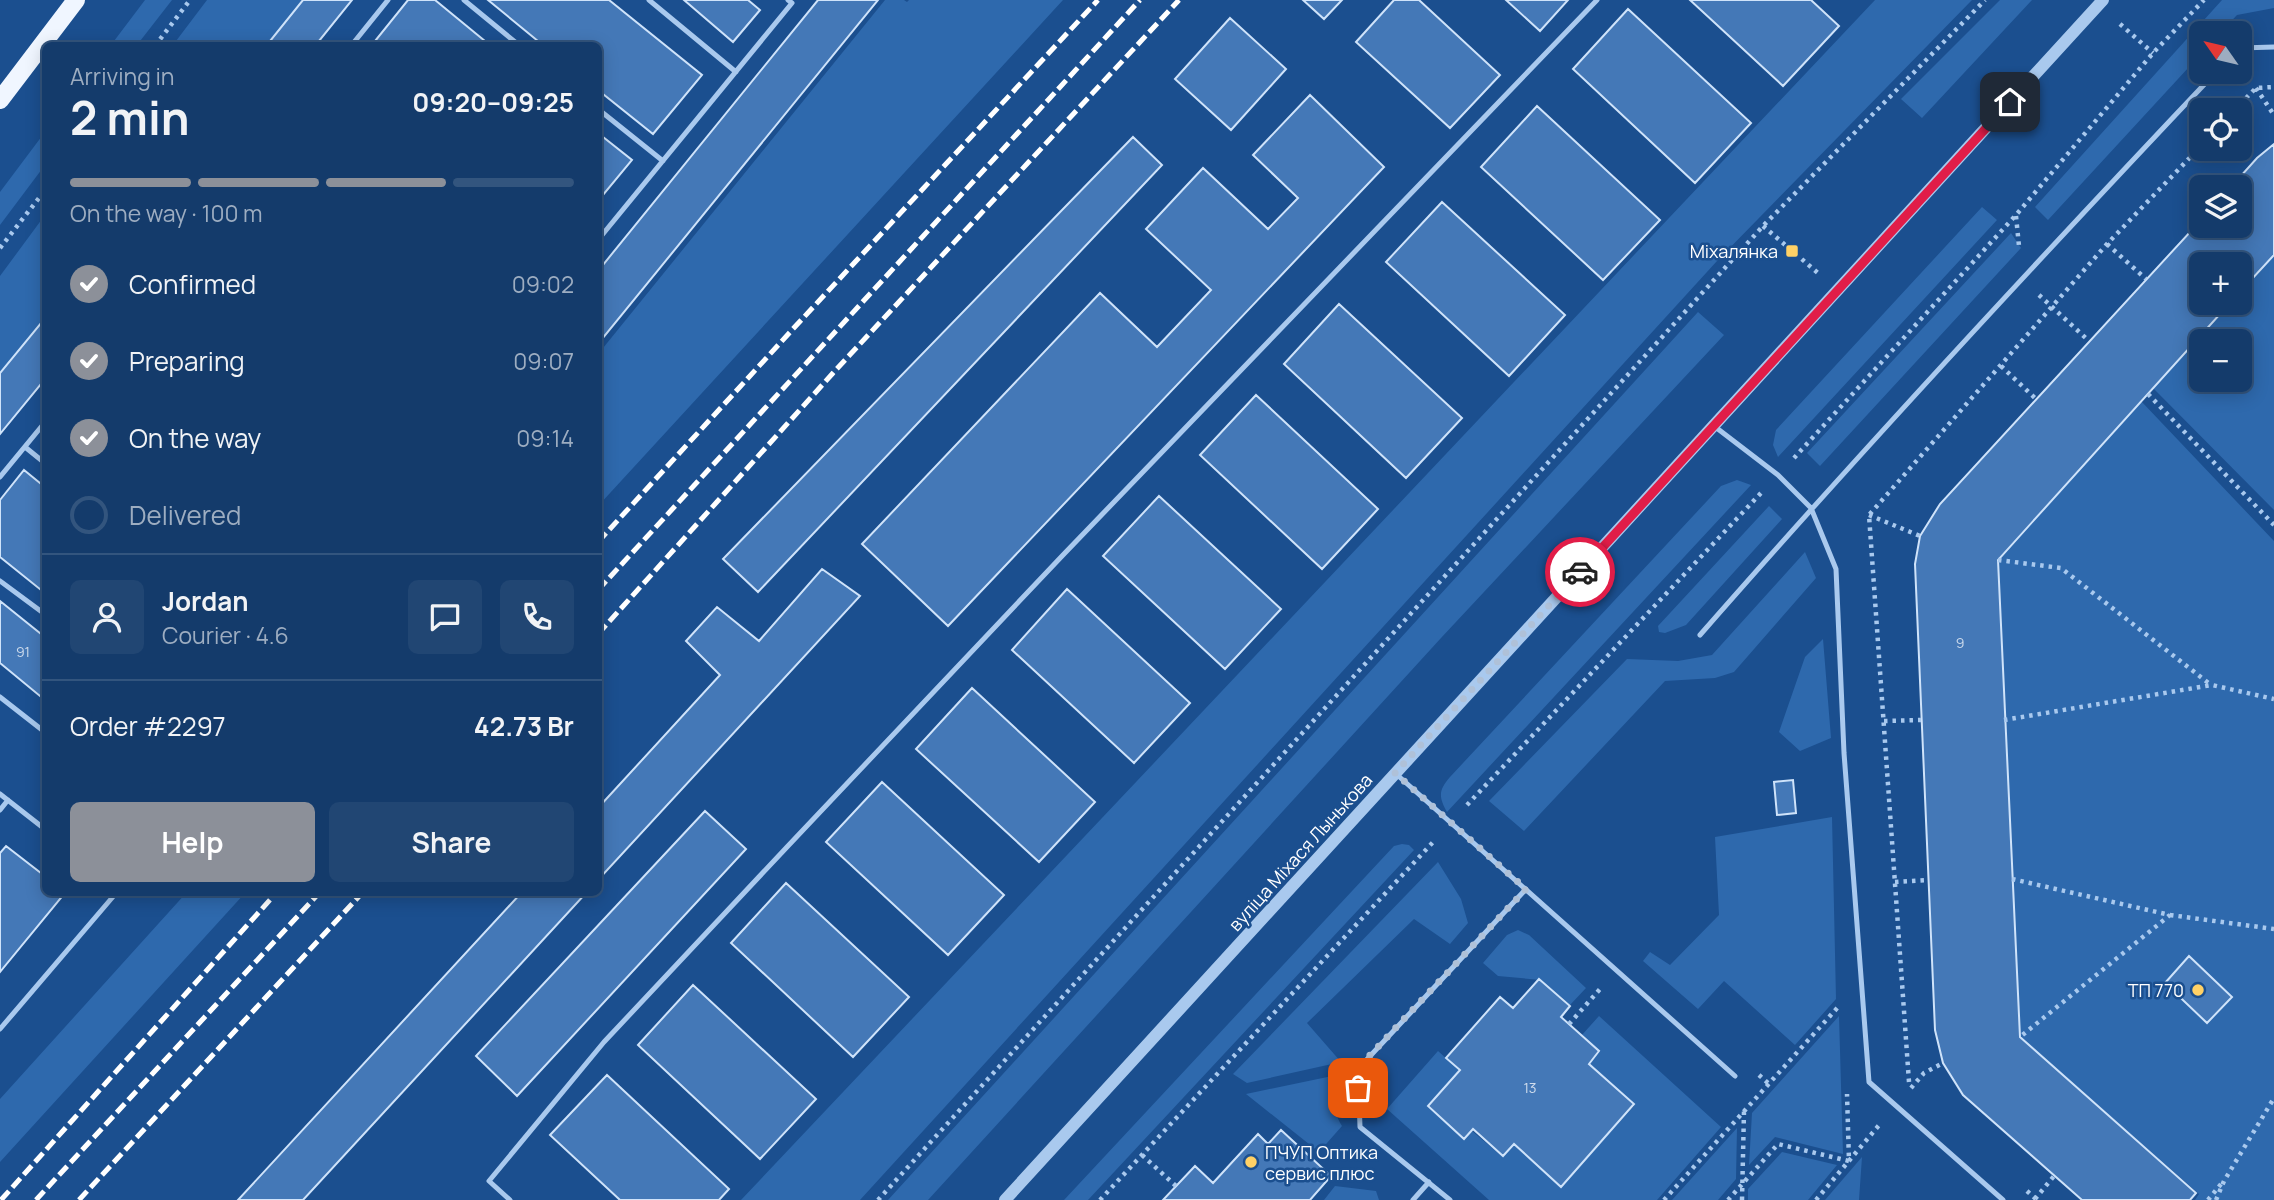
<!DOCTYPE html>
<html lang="en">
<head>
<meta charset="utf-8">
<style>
  body { margin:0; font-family:Manrope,sans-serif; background:#214673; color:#f1f3f6; height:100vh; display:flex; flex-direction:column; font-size:26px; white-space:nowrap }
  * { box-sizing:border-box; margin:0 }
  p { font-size:23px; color:#9dadc1 }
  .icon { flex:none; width:38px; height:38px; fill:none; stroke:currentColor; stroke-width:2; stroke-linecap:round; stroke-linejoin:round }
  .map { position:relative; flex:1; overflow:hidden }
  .details { position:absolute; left:42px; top:42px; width:560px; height:854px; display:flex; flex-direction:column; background:#143b6b; border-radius:10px; box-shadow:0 4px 18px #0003,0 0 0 2px #33557e }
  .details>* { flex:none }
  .needle { width:46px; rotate:304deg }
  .fabs { position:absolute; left:2189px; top:21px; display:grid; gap:14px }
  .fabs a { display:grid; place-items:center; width:63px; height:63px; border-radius:10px; background:#143b6b; box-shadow:0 4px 18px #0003,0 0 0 2px #33557e; font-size:35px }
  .pin { position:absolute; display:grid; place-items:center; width:60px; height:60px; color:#fff; margin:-30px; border-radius:14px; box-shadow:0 4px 10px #0006 }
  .courier { position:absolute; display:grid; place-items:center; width:70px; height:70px; margin:-35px; border:5px solid #e11d48; border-radius:50%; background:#fff; color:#222; box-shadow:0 2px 9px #0007 }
  .head em { font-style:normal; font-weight:700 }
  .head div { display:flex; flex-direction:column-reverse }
  .head { display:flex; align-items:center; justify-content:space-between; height:119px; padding:0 28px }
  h1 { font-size:46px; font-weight:700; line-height:52px }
  .bar { display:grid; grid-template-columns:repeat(4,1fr); gap:10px 7px; align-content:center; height:84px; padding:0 28px }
  .bar i { height:9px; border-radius:5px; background:#33557e }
  .bar .selected { background:#8c9099 }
  .bar p { grid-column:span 4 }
  .line { display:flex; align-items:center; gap:18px; padding:0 28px; border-top:2px solid #33557e }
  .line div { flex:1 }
  .round { display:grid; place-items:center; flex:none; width:74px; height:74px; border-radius:10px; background:#214673 }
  ol { padding:0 28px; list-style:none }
  li { display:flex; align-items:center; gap:21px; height:77px }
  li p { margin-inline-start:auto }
  li .icon { padding:7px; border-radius:50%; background:#8c9099; color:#fff; stroke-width:4 }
  li:last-child { color:#9dadc1 }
  li i { width:38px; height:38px; border:4px solid #33557e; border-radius:50% }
  .button { display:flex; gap:14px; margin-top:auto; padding:14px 28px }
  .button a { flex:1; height:80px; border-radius:10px; background:#8c9099; color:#fff; font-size:28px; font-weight:700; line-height:80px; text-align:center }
  .button a+a { background:#214673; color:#f1f3f6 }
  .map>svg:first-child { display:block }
  .green { fill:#2e69ad; fill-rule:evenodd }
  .building { fill:#4478b7; stroke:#cfe3fa; stroke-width:2 }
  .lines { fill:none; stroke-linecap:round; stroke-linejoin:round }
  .path { stroke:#a9c9ee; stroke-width:4.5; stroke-dasharray:3.5 5; stroke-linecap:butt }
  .service { stroke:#a9c9ee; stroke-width:5 }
  .tertiary { stroke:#a9c9ee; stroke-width:12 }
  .primary { stroke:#f0f6ff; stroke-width:18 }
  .rail { stroke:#fff; stroke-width:5; stroke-dasharray:12 5; stroke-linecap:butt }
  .done { stroke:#afc1d8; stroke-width:7; stroke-dasharray:0 12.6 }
  .route { stroke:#e11d48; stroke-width:9 }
  .poi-dot { fill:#ffd166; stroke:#1b4f8f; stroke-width:2.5 }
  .labels { text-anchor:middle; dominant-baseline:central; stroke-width:5; stroke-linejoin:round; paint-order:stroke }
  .number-label { font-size:14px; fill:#d0dded }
  .poi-label { font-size:18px; fill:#fff; stroke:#1b4f8f; text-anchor:end }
  .street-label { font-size:18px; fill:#fff; stroke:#1b4f8f }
</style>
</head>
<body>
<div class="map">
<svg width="2274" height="1200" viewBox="0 0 2274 1200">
  <rect width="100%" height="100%" fill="#1b4f8f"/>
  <!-- green -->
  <path class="green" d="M145,0H172L137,45H111Z
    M207,0H303L266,45H173Z
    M885,0H904L907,2L909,0H1063L599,505V353Z
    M1875,0H1972L1717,261L860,1200H741Z
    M2000,0H2032L1922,118L1901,99Z
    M2222,0H2274V8L2237,15L2220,33H2202L2201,54L2048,220L2035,207Z
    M45,132V165L0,225V192Z
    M1982,207L1997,220L1778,457L1773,445L1776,430Z
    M45,215V317L0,373V276Z
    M2011,233L2021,248L1820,466L1807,453Z
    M2274,255V510L2153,388L2230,303H2240V292ZM2202,341H2240V380H2202Z
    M1698,312L1724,335L1441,638L928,1200H888Z
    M2141,401L2274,541V1200H2195L2199,1194L2020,1037L1998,560Z
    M1737,480L1751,485L1447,812C1438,796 1439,790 1450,777L1721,486Z
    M1769,506L1782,519L1686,625L1665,633L1659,632L1658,626Z
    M1805,552L1816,578L1734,672L1715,678L1665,681L1524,831L1489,801L1627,659L1678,661L1712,655Z
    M1823,639L1831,738L1800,751L1779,732L1805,657Z
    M1832,817L1836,999L1795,1045L1724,981L1698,1009L1643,961L1650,952L1670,965L1719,915L1715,837Z
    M1402,844L1409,845L1414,850L1088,1200H1064L1394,846Z
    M1438,862L1461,899L1468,923L1450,944L1414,919L1307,1023L1341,1062L1247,1083L1233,1074Z
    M187,892L245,893L0,1162V1099Z
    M1518,930L1529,935L1586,988L1570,1005L1541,980L1498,976L1483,963L1507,935Z
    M1599,1016L1721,1127L1657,1200H1489L1387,1109L1438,1051L1459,1070L1428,1107L1464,1139L1472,1131L1503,1157L1514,1145L1561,1187L1634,1106L1587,1064L1581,1036Z
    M1839,1016L1843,1154L1775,1137L1749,1165L1752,1113Z
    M1337,1075C1335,1095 1331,1109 1342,1126L1319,1152L1246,1094Z
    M1737,1128L1736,1179L1718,1200H1672Z
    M1782,1152L1837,1165L1808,1200H1748V1189Z
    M1862,1157L1859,1200H1825Z
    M1335,1186L1376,1191L1379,1200H1324Z"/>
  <!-- building -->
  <path class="building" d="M303,0H352L315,46H266Z
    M408,0H435L491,46H371Z
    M488,0H609L702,75L653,134L598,90V46H544Z
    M684,0H748L760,10L733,42Z
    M818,0H878L598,344V271Z
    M1303,0H1342L1324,19Z
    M1394,0H1419L1500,75L1450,128L1356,42Z
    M1506,0H1568L1540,31Z
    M1690,0H1811L1839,26L1783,86Z
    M1628,9L1751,123L1695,183L1573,69Z
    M1230,18L1286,69L1231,130L1175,79Z
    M1310,95L1384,167L948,626L862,544L1100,293L1157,347L1211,290L1146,229L1203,168L1268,229L1298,198L1253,155Z
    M1537,106L1660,220L1603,280L1481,167Z
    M598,133L632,160L598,201Z
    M1133,137L1162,165L758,592L723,559Z
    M2274,144V255L2240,292V264H2202V303H2230L1998,560L2020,1037L2196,1193L2190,1200H2082L1963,1095L1943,1063L1935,1030L1915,564L1920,536L1940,504L2202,219V226H2240V187H2231L2257,158Z
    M1442,202L1565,315L1509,376L1386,262Z
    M1339,304L1462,418L1406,478L1284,364Z
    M46,317V378L0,434V373Z
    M1256,395L1378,509L1322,569L1200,455Z
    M24,470L46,488V594L0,557V500Z
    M1159,496L1281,609L1225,669L1103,556Z
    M822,569L860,596L598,880V808L720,675L686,641L717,607L759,641Z
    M1067,589L1190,703L1134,763L1012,650Z
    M0,601L46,638V701L0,663Z
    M972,688L1095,802L1039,862L916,749Z
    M1793,780L1796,813L1777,815L1774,782Z
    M882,782L1004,895L948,955L826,842Z
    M705,811L746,849L517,1096L476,1056Z
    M6,846L46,877V892L65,893L0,972V853Z
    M786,883L909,997L853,1057L731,943Z
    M522,892H587L303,1200H238Z
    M2189,956L2232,997L2207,1023L2165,983Z
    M1539,979L1570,1006L1561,1017L1599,1051L1589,1064L1634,1104L1561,1187L1514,1144L1503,1156L1473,1129L1464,1139L1428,1106L1460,1070L1446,1058L1500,997L1513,1008Z
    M693,985L816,1099L760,1159L638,1045Z
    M607,1075L729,1189L719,1200H620L550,1135Z
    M1281,1130L1331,1176L1310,1200H1163L1195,1166L1213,1183L1258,1134L1268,1144Z"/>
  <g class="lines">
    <!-- path -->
    <path class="path" d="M2120,24L2153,53
      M155,46L190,0
      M2256,88L2274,115
      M2234,110L2256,88L2274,87
      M2016,216L2019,246
      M1763,226L1818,273
      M2107,244L2146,279
      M0,248L46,189
      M2039,295L2089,341
      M2001,366L2036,399
      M2148,394L2274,525
      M1794,458L2016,215L2153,53L2204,0
      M1869,515L1920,536
      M1998,560L2061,568L2211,685
      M2004,720L2212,685L2274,699
      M1884,721L1921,720
      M1467,805L1761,493
      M2012,879L2170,915L2020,1037
      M1895,882L1928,880
      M2170,915L2274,929
      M1569,1024L1601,988
      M1759,1075L1769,1084
      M1909,1082L1869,515L2107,244L2202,145
      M1911,1088L1924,1073L1943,1063
      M1142,1155L1176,1186
      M2027,1191L2037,1200
      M2035,1199L2054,1176
      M878,1200L1763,226L1985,0
      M1100,1200L1435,840
      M1664,1200L1839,1006
      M1728,1200L1778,1144L1849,1161L1847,1094
      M1742,1200L1744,1111
      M1816,1200L1880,1124
      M2208,1200L2221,1184
      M2216,1200L2224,1181L2274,1098"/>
    <!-- service -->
    <path class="service" d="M464,0L520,46
      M649,0L736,72
      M351,46L388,0
      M2240,48L2274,47
      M598,109L663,161
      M598,240L792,3L788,0
      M1714,426L1778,475L1811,508L1836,569L1844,753L1869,1082L2003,1200
      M25,447L46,464
      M0,477L46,421
      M0,581L46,615
      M1700,635C1868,443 2041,257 2216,72
      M0,697L46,733
      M1395,773L1735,1076
      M0,794L46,830
      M0,810L8,800
      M0,1029L117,892
      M510,1200L489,1181L604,1042L787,847L1063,555L1597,0
      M1413,1200L1429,1182
      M1450,1200L1360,1127L1358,1069L1526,889"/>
    <!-- tertiary -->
    <path class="tertiary" d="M1005,1200L2103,0"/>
    <!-- primary -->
    <path class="primary" d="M0,100L76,0"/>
    <!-- rail -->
    <path class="rail" d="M598,542L792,330L1098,0
      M598,590L1140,0
      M598,634L833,373L1179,0
      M1,1200L277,892
      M36,1200L320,892
      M79,1200L363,892"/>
  </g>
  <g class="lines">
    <!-- done -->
    <path class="done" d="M1358,1088L1357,1069L1526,889L1395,773L1580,572"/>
    <!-- route -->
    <path class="route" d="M1580,572L2010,102"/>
  </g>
  <!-- markers -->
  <g class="poi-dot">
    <rect x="1785" y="244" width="14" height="14" rx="3.5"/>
    <circle cx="2198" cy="990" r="7"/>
    <circle cx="1251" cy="1162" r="7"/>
  </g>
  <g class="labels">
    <!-- number labels -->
    <g class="number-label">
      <text x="1960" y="642">9</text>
      <text x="23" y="651">91</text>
      <text x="1530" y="1087">13</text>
    </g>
    <!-- poi labels -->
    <g class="poi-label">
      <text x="1778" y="251">Міхалянка</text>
      <text x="2184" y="990">ТП 770</text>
      <text x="1265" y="1152" text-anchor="start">ПЧУП Оптика<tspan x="1265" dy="21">сервис плюс</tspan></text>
    </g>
    <!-- street labels -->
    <g class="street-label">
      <text transform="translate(1300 852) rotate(-48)">вуліца Міхася Лынькова</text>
    </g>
  </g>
</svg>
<div class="fabs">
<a><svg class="needle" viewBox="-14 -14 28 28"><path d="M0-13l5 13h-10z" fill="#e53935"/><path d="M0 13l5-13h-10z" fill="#9dadc1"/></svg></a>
<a><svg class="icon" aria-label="locate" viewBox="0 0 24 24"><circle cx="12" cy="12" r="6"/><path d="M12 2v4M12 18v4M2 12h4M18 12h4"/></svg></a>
<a><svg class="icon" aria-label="layers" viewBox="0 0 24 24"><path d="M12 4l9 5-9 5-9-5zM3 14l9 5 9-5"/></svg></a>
<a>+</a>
<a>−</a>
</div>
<div class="pin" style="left:1358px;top:1088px;background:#ea580c"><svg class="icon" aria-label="bag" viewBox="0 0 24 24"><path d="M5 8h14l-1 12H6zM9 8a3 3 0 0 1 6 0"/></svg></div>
<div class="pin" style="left:2010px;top:102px;background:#1f2937"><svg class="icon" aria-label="home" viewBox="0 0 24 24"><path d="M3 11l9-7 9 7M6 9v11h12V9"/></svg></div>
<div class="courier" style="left:1580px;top:572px"><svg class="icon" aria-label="car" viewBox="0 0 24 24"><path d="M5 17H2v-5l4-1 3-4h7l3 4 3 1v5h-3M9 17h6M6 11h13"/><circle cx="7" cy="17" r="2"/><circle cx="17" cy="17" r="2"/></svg></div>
<section class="details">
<div class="head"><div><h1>2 min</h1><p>Arriving in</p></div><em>09:20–09:25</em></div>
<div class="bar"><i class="selected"></i><i class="selected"></i><i class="selected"></i><i></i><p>On the way · 100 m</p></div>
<ol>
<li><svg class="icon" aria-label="check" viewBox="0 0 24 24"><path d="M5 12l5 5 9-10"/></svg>Confirmed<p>09:02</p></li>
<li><svg class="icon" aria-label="check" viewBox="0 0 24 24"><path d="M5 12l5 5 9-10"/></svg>Preparing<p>09:07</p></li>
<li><svg class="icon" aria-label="check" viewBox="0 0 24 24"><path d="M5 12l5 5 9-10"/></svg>On the way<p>09:14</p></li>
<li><i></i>Delivered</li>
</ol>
<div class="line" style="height:126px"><a class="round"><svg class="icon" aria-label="person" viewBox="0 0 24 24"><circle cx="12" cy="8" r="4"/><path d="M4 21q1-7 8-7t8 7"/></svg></a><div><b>Jordan</b><p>Courier · 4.6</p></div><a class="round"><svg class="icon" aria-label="chat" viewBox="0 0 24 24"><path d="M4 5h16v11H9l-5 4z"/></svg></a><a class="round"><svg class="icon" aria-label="phone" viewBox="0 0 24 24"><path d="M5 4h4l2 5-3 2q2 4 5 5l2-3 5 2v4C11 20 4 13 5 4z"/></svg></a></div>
<div class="line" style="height:91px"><div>Order #2297</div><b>42.73 Br</b></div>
<div class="button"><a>Help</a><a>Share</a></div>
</section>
</div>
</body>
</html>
